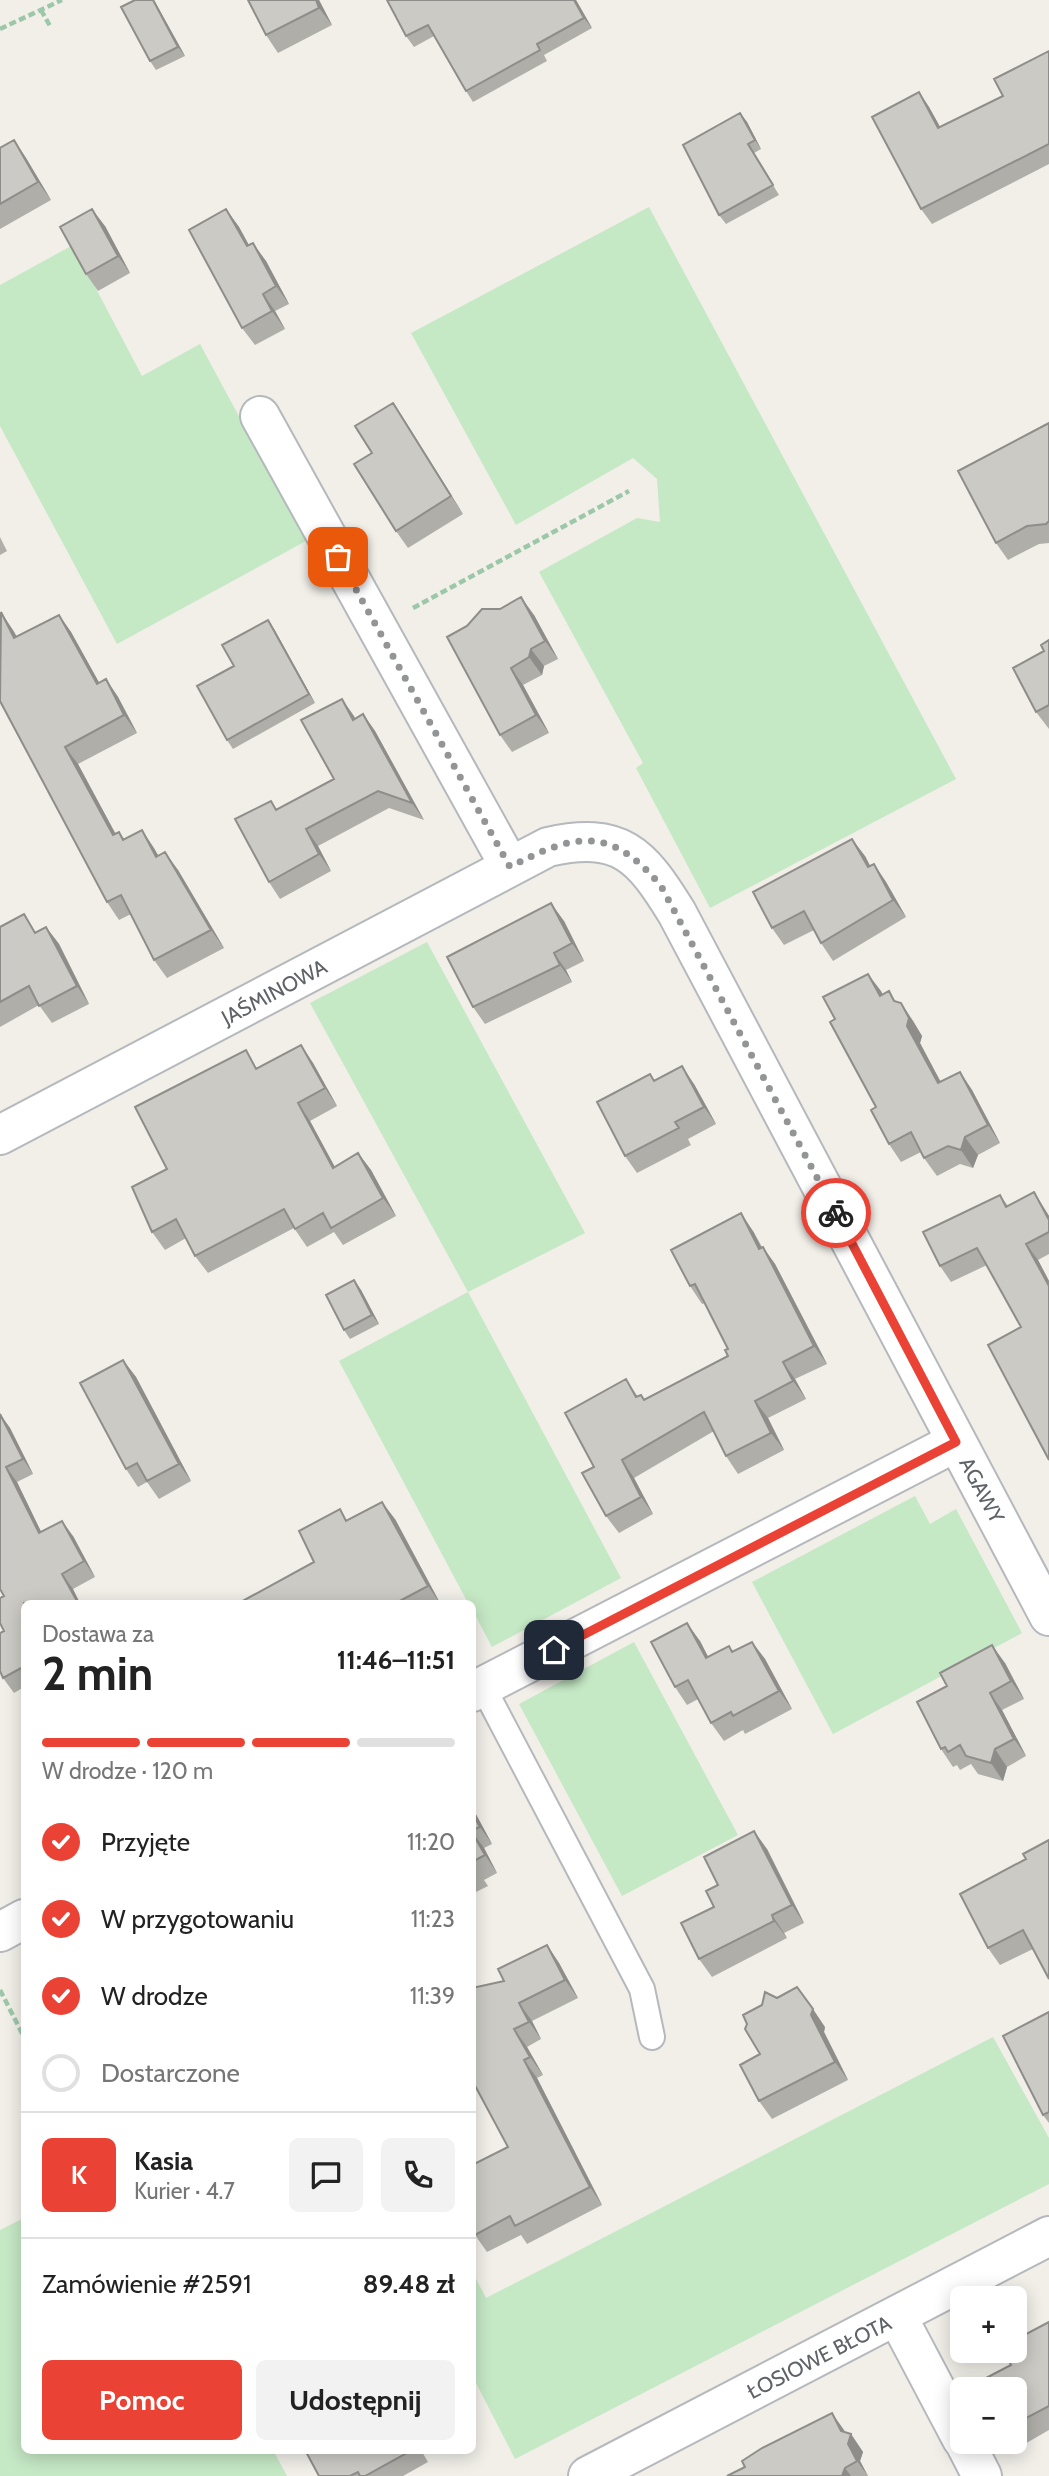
<!DOCTYPE html>
<html lang="pl">
<head>
<meta charset="utf-8">
<style>
  body { margin:0; font-family:Cabin,sans-serif; background:#f2f2f2; color:#222; height:100vh; display:flex; flex-direction:column; font-size:26px; white-space:nowrap }
  * { box-sizing:border-box; margin:0 }
  p { font-size:23px; color:#767676 }
  .icon { flex:none; width:38px; height:38px; fill:none; stroke:currentColor; stroke-width:2; stroke-linecap:round; stroke-linejoin:round }
  .map { position:relative; flex:1; overflow:hidden }
  .panel { position:absolute; left:21px; top:1600px; width:455px; height:854px; display:flex; flex-direction:column; background:#fff; border-radius:10px; box-shadow:0 4px 18px #0003 }
  .panel>* { flex:none }
  .tools { position:absolute; left:950px; top:2286px; display:grid; gap:14px }
  .tools a { display:grid; place-items:center; width:77px; height:77px; border-radius:10px; background:#fff; box-shadow:0 4px 18px #0003; font-size:35px }
  .pin { position:absolute; display:grid; place-items:center; width:60px; height:60px; color:#fff; margin:-30px; border-radius:14px; box-shadow:0 4px 10px #0006 }
  .courier { position:absolute; display:grid; place-items:center; width:70px; height:70px; margin:-35px; border:5px solid #ea4335; border-radius:50%; background:#fff; color:#222; box-shadow:0 2px 9px #0007 }
  .head em { font-style:normal; font-weight:700 }
  .head div { display:flex; flex-direction:column-reverse }
  .head { display:flex; align-items:center; justify-content:space-between; height:119px; padding:0 21px }
  h1 { font-size:46px; font-weight:700; line-height:52px }
  .bar { display:grid; grid-template-columns:repeat(4,1fr); gap:10px 7px; align-content:center; height:84px; padding:0 21px }
  .bar i { height:9px; border-radius:5px; background:#e0e0e0 }
  .bar .selected { background:#ea4335 }
  .bar p { grid-column:span 4 }
  .line { display:flex; align-items:center; gap:18px; padding:0 21px; border-top:2px solid #e0e0e0 }
  .line div { flex:1 }
  .round { display:grid; place-items:center; flex:none; width:74px; height:74px; border-radius:10px; background:#f2f2f2 }
  ol { padding:0 21px; list-style:none }
  li { display:flex; align-items:center; gap:21px; height:77px }
  li p { margin-inline-start:auto }
  li .icon { padding:7px; border-radius:50%; background:#ea4335; color:#fff; stroke-width:4 }
  li:last-child { color:#767676 }
  li i { width:38px; height:38px; border:4px solid #e0e0e0; border-radius:50% }
  .button { display:flex; gap:14px; margin-top:auto; padding:14px 21px }
  .button a { flex:1; height:80px; border-radius:10px; background:#ea4335; color:#fff; font-size:28px; font-weight:700; line-height:80px; text-align:center }
  .button a+a { background:#f2f2f2; color:#222 }
  .map>svg:first-child { display:block }
  .green { fill:#c5e8c5 }
  .lines { fill:none; stroke-linecap:round; stroke-linejoin:round }
  .lane-casing { stroke:#b5b8bc; stroke-width:28 }
  .street-casing { stroke:#b5b8bc; stroke-width:42 }
  .path { stroke:#9cc7a9; stroke-width:4.5; stroke-dasharray:7 3.5; stroke-linecap:butt }
  .lane { stroke:#fff; stroke-width:24 }
  .street { stroke:#fff; stroke-width:38 }
  .wall { fill:#afaea9 }
  .shaded-wall { fill:#8f8d8a }
  .building { fill:#cccac5; stroke:#8f8d8a; stroke-width:2 }
  .done { stroke:#929495; stroke-width:7; stroke-dasharray:0 12.6 }
  .route { stroke:#ea4335; stroke-width:9 }
  .labels { text-anchor:middle; dominant-baseline:central; stroke-width:7; stroke-linejoin:round; paint-order:stroke }
  .street-label { font-size:21px; fill:#5f6368; stroke:#fff }
</style>
</head>
<body>
<div class="map">
<svg width="1049" height="2476" viewBox="0 0 1049 2476">
  <rect width="100%" height="100%" fill="#f1efe8"/>
  <!-- green -->
  <path class="green" d="M649,207L956,779L710,908L636,768L643,763L539,572L637,518L660,522L657,479L633,458L516,525L411,333Z
    M73,245L142,376L200,344L306,541L117,644L0,426V285Z
    M427,942L585,1233L468,1292L621,1578L492,1647L473,1611L472,1603H468L339,1361L468,1292L310,1003Z
    M915,1496L930,1524L956,1509L1022,1633L833,1734L752,1582Z
    M634,1642L738,1835L622,1896L519,1704Z
    M993,2037L1049,2138V2184L515,2459L473,2377V2273L486,2298Z
    M24,2218V2450H273L287,2476H0V2230Z"/>
  <g class="lines">
    <defs>
      <path id="lane" d="M483,1687L642,1989L652,2037"/>
      <path id="street" d="M260,416L510,867
        M0,1135L548,847C620,831 641,854 677,913L1049,1616
        M472,1692L956,1442
        M0,1932L24,1919
        M897,2316L962,2439
        M964,2441L982,2476
        M588,2476L1049,2236"/>
    </defs>
    <!-- lane casing -->
    <use href="#lane" class="lane-casing"/>
    <!-- street casing -->
    <use href="#street" class="street-casing"/>
    <!-- path -->
    <path class="path" d="M41,10L50,26
      M0,29L62,0
      M413,608L629,491
      M0,1990L24,2037"/>
    <!-- lane -->
    <use href="#lane" class="lane"/>
    <!-- street -->
    <use href="#street" class="street"/>
  </g>
  <!-- wall -->
  <path class="wall" d="M135,0H154L185,56L156,70L150,61Z
    M319,0L332,25L278,53L266,35Z
    M387,0H576L592,28L544,55L547,61L473,102L466,91L434,36L414,47L406,36Z
    M1049,51V164L932,224L921,209L919,92L929,107L940,127L1003,96Z
    M740,113L747,122L761,149L754,153L779,195L726,224L719,215Z
    M14,140L26,158L51,200L0,229V148Z
    M226,209L239,227L249,245L266,261L289,304L275,311L285,329L255,345L242,328Z
    M105,226L130,273L98,291L86,274Z
    M393,403L405,421L463,514L408,548L396,531L372,453Z
    M1049,423V543L1039,544L1008,560L996,543Z
    M0,537L7,551L0,555Z
    M500,609L534,615L558,659L544,666L542,675L523,685L549,733L512,752L500,735Z
    M59,615L71,632L99,683L106,679L118,697L137,733L78,764L115,834L119,832L125,840L142,830L158,856L178,870L224,948L167,978L154,960L131,914L119,920L107,902L13,630L17,637Z
    M268,620L274,629L315,703L233,749L227,740L234,666Z
    M1049,640V729L1036,712L1044,651Z
    M363,714L375,731L424,820L389,808L318,846L331,871L280,899L269,882L271,801L277,810L334,779L355,718Z
    M865,856L870,866L874,864L886,882L906,917L833,961L821,943L814,930L784,945L772,928Z
    M564,921L584,961L566,970L572,982L485,1024L473,1007Z
    M0,927L36,932L46,927L59,944L89,1004L52,1023L39,1005L0,1027Z
    M889,991L896,1002L901,1003L913,1021L922,1036L920,1043L940,1082L960,1072L972,1090L1000,1143L978,1155L973,1168L960,1164L937,1176L924,1158L921,1152L901,1162L889,1144L876,1107L883,994Z
    M301,1045L313,1063L337,1106L310,1121L335,1167L358,1153L371,1170L396,1216L343,1245L334,1232L307,1247L294,1228L208,1273L195,1256L186,1238L165,1250L152,1232L167,1169L258,1068Z
    M655,1080L694,1084L716,1124L688,1139L691,1145L637,1173L625,1156Z
    M1034,1192L1049,1216V1254L1038,1260L1049,1281V1460L1021,1327L987,1265L951,1282L940,1266L1000,1195L1008,1206Z
    M753,1231L762,1247L775,1264L827,1364L795,1379L806,1399L768,1418L784,1450L738,1474L726,1456L714,1431L634,1478L653,1514L619,1533L606,1516L594,1467L626,1379L638,1397L641,1395L644,1399L728,1356V1349L705,1303L702,1304L690,1286Z
    M354,1280L361,1290L379,1324L350,1339L344,1330Z
    M123,1360L136,1377L191,1481L159,1499L147,1482L138,1487L126,1469Z
    M0,1414L10,1428L33,1474L17,1482L41,1532L73,1536L95,1577L73,1589L24,1603V1687L14,1693L3,1678L4,1631Z
    M395,1519L440,1603H239L314,1562L348,1520Z
    M700,1641L708,1657L733,1652L752,1642L765,1659L792,1709L745,1734L743,1730L724,1741L711,1723L698,1699L687,1705L675,1687Z
    M1005,1663L1024,1699L1002,1710L1026,1756L1007,1767L1003,1781L978,1774L971,1764L960,1770L957,1765L953,1767L941,1749Z
    M472,1807L492,1844L484,1848L497,1873L484,1880L488,1886L472,1894Z
    M1049,1840L1033,1949L1000,1965L988,1948L1026,1859Z
    M767,1849L804,1923L784,1933L787,1938L712,1977L699,1959L714,1907L718,1885Z
    M547,1945L559,1963L578,1998L532,2021L541,2039L527,2047L543,2075L537,2078L602,2205L527,2244L521,2235L487,2252L475,2235L508,2147L504,1981Z
    M1049,2012V2123L1043,2115Z
    M825,2027L824,2032L848,2080L772,2119L759,2101L760,2054Z
    M1049,2322V2430L1023,2445L1015,2433V2389L1011,2365Z
    M845,2432L851,2434L863,2452L860,2461L868,2476H727Z
    M305,2450H421L428,2462L403,2476H319Z"/>
  <!-- shaded-wall -->
  <path class="shaded-wall" d="M153,0L155,2L185,56L178,47Z
    M316,0H319L332,25L319,8Z
    M574,0H576L592,28L584,18Z
    M919,92L929,107L949,143L938,128Z
    M740,113L747,122L761,149L755,140Z
    M14,140L26,158L51,200L38,182Z
    M92,209L105,226L130,273L118,256Z
    M226,209L239,227L259,264L247,246Z
    M253,243L266,261L289,304L276,286Z
    M263,294L275,311L285,329L272,311Z
    M393,403L405,421L463,514L451,496Z
    M521,597L534,615L558,659L545,641Z
    M1,612L13,630L27,656L14,638Z
    M59,615L71,632L110,702L97,684Z
    M268,620L274,629L315,703L309,694Z
    M531,649L544,666L542,675L529,657Z
    M511,668L523,685L549,733L536,715Z
    M106,679L118,697L137,733L124,715Z
    M342,699L354,716L364,737L353,720Z
    M363,714L375,731L424,820L412,803Z
    M65,747L78,764L126,853L113,835Z
    M306,829L318,846L331,871L319,854Z
    M142,830L154,848L169,874L156,857Z
    M852,839L865,856L880,885L868,867Z
    M165,852L178,870L224,948L211,930Z
    M874,864L886,882L906,917L893,900Z
    M551,903L564,921L584,961L572,943Z
    M46,927L59,944L89,1004L77,986Z
    M554,953L566,970L572,982L560,965Z
    M868,974L881,991L893,1013L880,996Z
    M901,1003L913,1021L922,1036L920,1043L951,1101L938,1083L907,1026Z
    M301,1045L313,1063L337,1106L325,1088Z
    M682,1066L694,1084L716,1124L704,1107Z
    M960,1072L972,1090L1000,1143L988,1125Z
    M298,1103L310,1121L345,1186L333,1168Z
    M965,1137L978,1155L973,1168L961,1150Z
    M358,1153L371,1170L396,1216L383,1198Z
    M1034,1192L1049,1216V1220Z
    M741,1213L753,1231L771,1266L759,1249Z
    M1026,1244L1038,1260L1049,1281V1286Z
    M763,1247L775,1264L827,1364L814,1346Z
    M354,1280L361,1290L379,1324L372,1315Z
    M123,1360L136,1377L191,1481L179,1464Z
    M783,1362L795,1379L806,1399L793,1381Z
    M755,1401L768,1418L784,1450L771,1433Z
    M0,1414L10,1428L33,1474L23,1459Z
    M622,1460L634,1478L653,1514L641,1497Z
    M6,1467L17,1482L49,1548L39,1533Z
    M382,1502L395,1519L440,1603L428,1586Z
    M62,1521L73,1536L95,1577L84,1561Z
    M62,1574L73,1589L80,1603H78Z
    M687,1623L700,1641L718,1676L706,1658Z
    M752,1642L765,1659L792,1709L779,1691Z
    M992,1645L1005,1663L1024,1699L1011,1681Z
    M990,1693L1002,1710L1026,1756L1014,1739Z
    M995,1749L1007,1767L1003,1781L991,1763Z
    M472,1807L492,1844L480,1827L472,1813Z
    M754,1831L767,1849L804,1923L792,1905Z
    M472,1832L484,1848L497,1873L485,1855Z
    M772,1915L784,1933L787,1938L774,1921Z
    M547,1945L559,1963L578,1998L565,1980Z
    M519,2003L532,2021L541,2039L529,2022Z
    M813,2009L825,2027L824,2032L848,2080L835,2062L811,2015Z
    M514,2029L527,2047L543,2075L530,2057Z
    M524,2060L537,2078L602,2205L590,2187Z
    M832,2413L844,2430L849,2440L851,2434L863,2452L860,2461L868,2476L857,2461Z
    M845,2468L851,2476H842Z"/>
  <!-- building -->
  <path class="building" d="M135,0H153L178,47L150,61L121,7Z
    M248,0H316L319,8L266,35Z
    M387,0H574L584,18L537,44L540,50L466,91L428,25L406,36Z
    M1049,51V144L921,209L872,117L919,92L938,128L1003,96L994,79Z
    M740,113L755,140L748,144L773,185L719,215L683,145Z
    M14,140L38,182L0,204V148Z
    M92,209L118,256L86,274L60,227Z
    M226,209L247,246L253,243L276,286L263,294L272,311L242,328L189,230Z
    M393,403L451,496L396,531L354,464L372,453L355,426Z
    M1049,423V521L1046,524L1027,526L996,543L958,471Z
    M521,597L545,641L531,649L529,657L511,668L536,715L500,735L447,637L467,626L482,609H500Z
    M1,612L14,638L59,615L97,684L106,679L124,715L65,747L113,835L119,832L123,840L142,830L156,857L165,852L211,930L154,960L121,895L107,902L0,701Z
    M268,620L309,694L227,740L197,686L234,666L222,645Z
    M1049,640V705L1036,712L1013,668L1044,651L1041,645Z
    M342,699L353,720L363,714L412,803L378,791L306,829L319,854L269,882L235,819L271,801L276,810L334,779L301,720Z
    M852,839L868,867L874,864L893,900L821,943L804,911L772,928L753,892Z
    M551,903L572,943L554,953L560,965L473,1007L447,957Z
    M24,914L35,933L46,927L77,986L39,1006L29,986L0,1002V927Z
    M868,974L880,996L889,991L894,1001L901,1003L909,1018L907,1026L938,1083L960,1072L988,1125L965,1137L961,1150L948,1146L924,1158L911,1132L889,1144L871,1110L876,1107L830,1022L835,1019L823,997Z
    M301,1045L325,1088L298,1103L333,1168L358,1153L383,1198L331,1228L323,1213L295,1229L284,1209L195,1256L176,1219L152,1232L132,1187L167,1169L135,1107L246,1050L256,1069Z
    M682,1066L704,1107L675,1122L679,1128L625,1156L597,1102L650,1074L654,1081Z
    M1034,1192L1049,1220V1232L1026,1244L1049,1286V1460L988,1345L1021,1327L977,1248L940,1266L923,1232L1000,1195L1006,1207Z
    M741,1213L759,1249L763,1247L814,1346L783,1362L793,1381L755,1401L771,1433L726,1456L704,1412L622,1460L641,1497L606,1516L582,1473L594,1467L565,1413L626,1379L636,1397L641,1395L644,1400L728,1356L725,1350L728,1349L695,1284L690,1286L671,1250Z
    M354,1280L372,1315L344,1330L326,1295Z
    M123,1360L179,1464L147,1481L137,1463L126,1469L80,1383Z
    M0,1414L23,1459L6,1467L39,1533L62,1521L84,1561L62,1574L78,1603H24V1670L23,1667L3,1678L0,1671V1633L4,1631L0,1623V1598L4,1596L0,1589Z
    M382,1502L428,1586L396,1603H239L314,1562L299,1531L340,1509L346,1521Z
    M687,1623L706,1658L729,1646L732,1652L752,1642L779,1691L733,1716L731,1712L711,1723L688,1680L675,1687L651,1642Z
    M992,1645L1011,1681L990,1693L1014,1739L995,1749L991,1763L966,1756L960,1745L948,1752L945,1747L941,1749L917,1702L947,1686L940,1673Z
    M472,1813L480,1827L472,1830Z
    M754,1831L792,1905L772,1915L774,1921L699,1959L681,1923L714,1907L706,1891L718,1885L704,1857Z
    M472,1832L485,1855L472,1862Z
    M1049,1840V1979L1023,1930L988,1948L960,1894L1026,1859L1023,1854Z
    M547,1945L565,1980L519,2003L529,2022L514,2029L530,2057L524,2060L590,2187L515,2226L510,2216L475,2235L472,2230V2165L508,2147L472,2080V1988L504,1981L498,1969Z
    M797,1987L813,2009L811,2015L835,2062L759,2101L740,2065L760,2054L745,2029L747,2024L743,2015L762,2005L765,1992L777,1998Z
    M1049,2012V2112L1043,2115L1003,2036Z
    M1049,2322V2406L1015,2424V2389H991L986,2378L1011,2365L1004,2350H1015V2340Z
    M832,2413L841,2431L851,2434L848,2444L857,2461L845,2468L842,2476H727L745,2467L742,2461L762,2448Z
    M305,2450H412L365,2476H360L358,2472L350,2476H319Z"/>
  <g class="lines">
    <!-- done -->
    <path class="done" d="M338,557L510,867C575,833 610,825 661,886L836,1213"/>
    <!-- route -->
    <path class="route" d="M554,1650L956,1442L836,1213"/>
  </g>
  <g class="labels">
    <!-- street labels -->
    <g class="street-label">
      <text transform="translate(274 992) rotate(-28)">JAŚMINOWA</text>
      <text transform="translate(982 1490) rotate(62)">AGAWY</text>
      <text transform="translate(819 2357) rotate(-27)">ŁOSIOWE BŁOTA</text>
    </g>
  </g>
</svg>
<div class="tools">
<a>+</a>
<a>−</a>
</div>
<div class="pin" style="left:338px;top:557px;background:#ea580c"><svg class="icon" aria-label="bag" viewBox="0 0 24 24"><path d="M5 8h14l-1 12H6zM9 8a3 3 0 0 1 6 0"/></svg></div>
<div class="pin" style="left:554px;top:1650px;background:#1f2937"><svg class="icon" aria-label="home" viewBox="0 0 24 24"><path d="M3 11l9-7 9 7M6 9v11h12V9"/></svg></div>
<div class="courier" style="left:836px;top:1213px"><svg class="icon" aria-label="bike" viewBox="0 0 24 24"><circle cx="6" cy="16" r="4"/><circle cx="18" cy="16" r="4"/><path d="M6 16l4-8h5l3 8M10 8l3 8H6M13 5h3"/></svg></div>
<section class="panel">
<div class="head"><div><h1>2 min</h1><p>Dostawa za</p></div><em>11:46–11:51</em></div>
<div class="bar"><i class="selected"></i><i class="selected"></i><i class="selected"></i><i></i><p>W drodze · 120 m</p></div>
<ol>
<li><svg class="icon" aria-label="check" viewBox="0 0 24 24"><path d="M5 12l5 5 9-10"/></svg>Przyjęte<p>11:20</p></li>
<li><svg class="icon" aria-label="check" viewBox="0 0 24 24"><path d="M5 12l5 5 9-10"/></svg>W przygotowaniu<p>11:23</p></li>
<li><svg class="icon" aria-label="check" viewBox="0 0 24 24"><path d="M5 12l5 5 9-10"/></svg>W drodze<p>11:39</p></li>
<li><i></i>Dostarczone</li>
</ol>
<div class="line" style="height:126px"><b class="round" style="background:#ea4335;color:#fff">K</b><div><b>Kasia</b><p>Kurier · 4.7</p></div><a class="round"><svg class="icon" aria-label="chat" viewBox="0 0 24 24"><path d="M4 5h16v11H9l-5 4z"/></svg></a><a class="round"><svg class="icon" aria-label="phone" viewBox="0 0 24 24"><path d="M5 4h4l2 5-3 2q2 4 5 5l2-3 5 2v4C11 20 4 13 5 4z"/></svg></a></div>
<div class="line" style="height:91px"><div>Zamówienie #2591</div><b>89.48 zł</b></div>
<div class="button"><a>Pomoc</a><a>Udostępnij</a></div>
</section>
</div>
</body>
</html>
